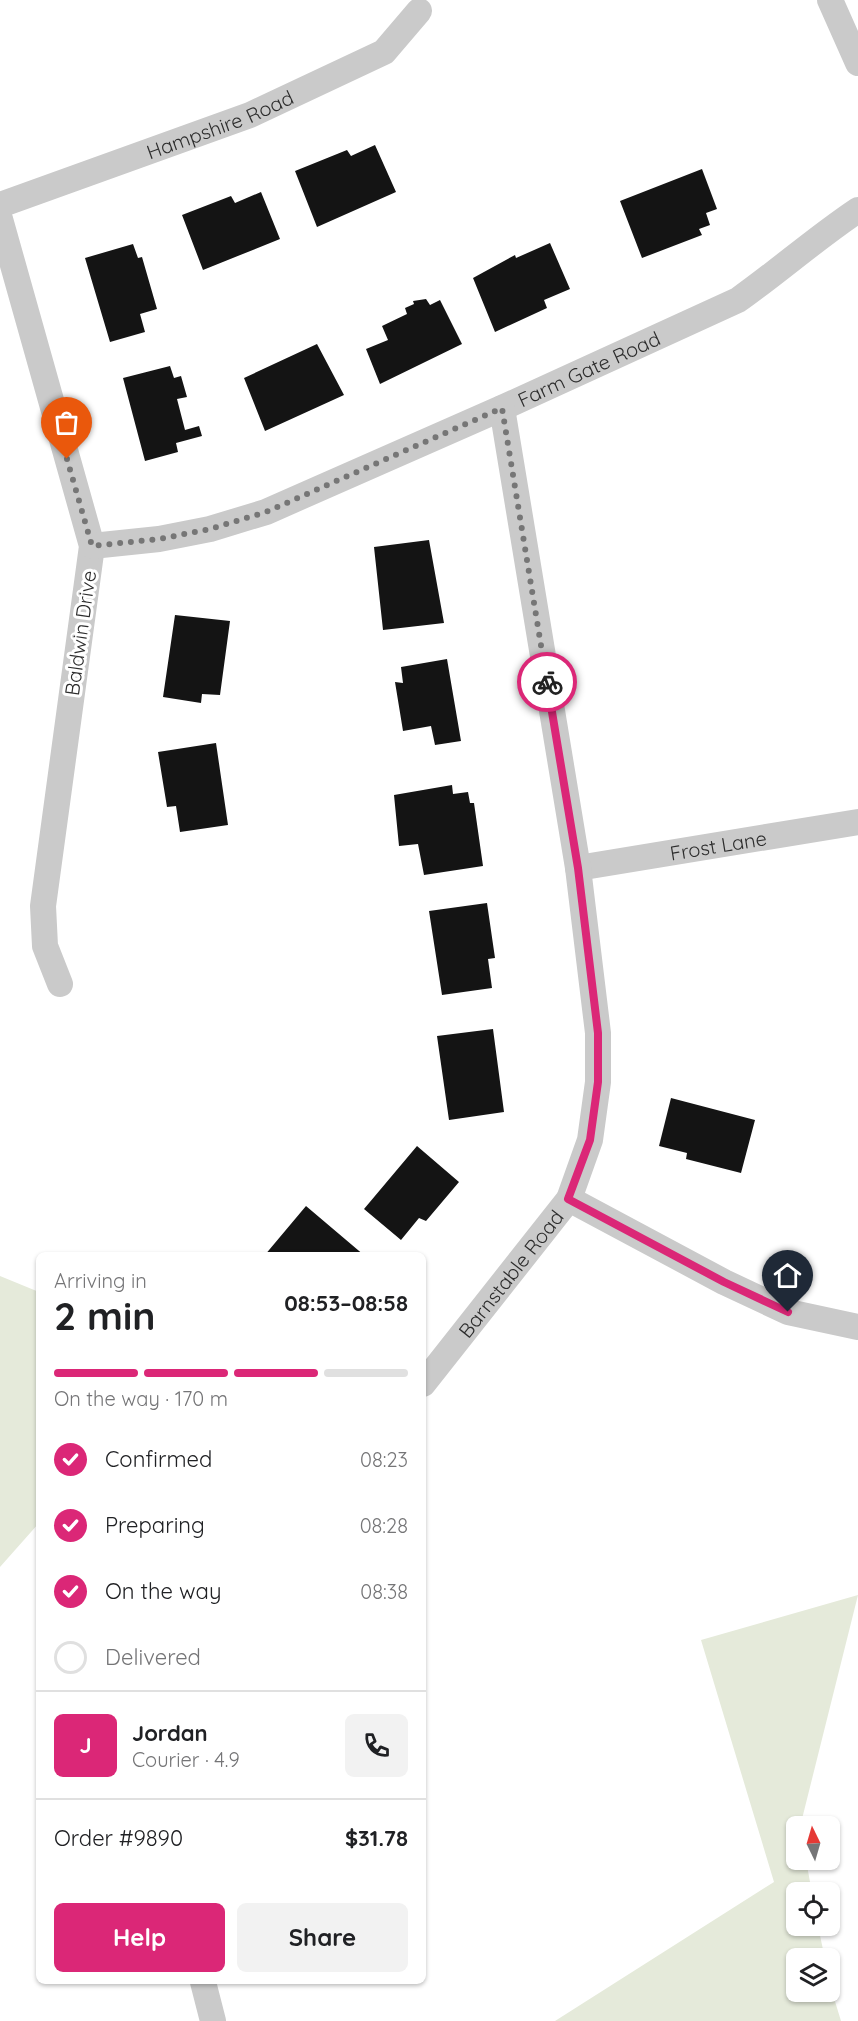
<!DOCTYPE html>
<html lang="en">
<head>
<meta charset="utf-8">
<style>
  body { margin:0; font-family:Quicksand,sans-serif; background:#f2f2f2; color:#202124; height:100vh; display:flex; flex-direction:column; font-size:22px; white-space:nowrap }
  * { box-sizing:border-box; margin:0 }
  p { font-size:20px; color:#757577 }
  .icon { flex:none; width:33px; height:33px; fill:none; stroke:currentColor; stroke-width:2; stroke-linecap:round; stroke-linejoin:round }
  .map { position:relative; flex:1; overflow:hidden }
  .sheet { position:absolute; left:36px; top:1252px; width:390px; height:732px; display:flex; flex-direction:column; background:#fff; border-radius:9px; box-shadow:0 2px 4px #0004 }
  .sheet>* { flex:none }
  .needle { width:39px; rotate:355deg }
  .controls { position:absolute; left:786px; top:1816px; display:grid; gap:12px }
  .controls a { display:grid; place-items:center; width:54px; height:54px; border-radius:9px; background:#fff; box-shadow:0 2px 4px #0004; font-size:30px }
  .pin { position:absolute; display:grid; place-items:center; width:51px; height:51px; color:#fff; margin:-62px -26px; border-radius:50% 50% 50% 0; rotate:-45deg; box-shadow:0 0 6px #0007 }
  .pin .icon { rotate:45deg }
  .courier { position:absolute; display:grid; place-items:center; width:60px; height:60px; margin:-30px; border:4px solid #db2777; border-radius:50%; background:#fff; color:#222; box-shadow:0 2px 8px #0007 }
  .summary em { font-style:normal; font-weight:700 }
  .summary div { display:flex; flex-direction:column-reverse }
  .summary { display:flex; align-items:center; justify-content:space-between; height:102px; padding:0 18px }
  h1 { font-size:39px; font-weight:700; line-height:45px }
  .bar { display:grid; grid-template-columns:repeat(4,1fr); gap:9px 6px; align-content:center; height:72px; padding:0 18px }
  .bar i { height:8px; border-radius:4px; background:#e0e0e0 }
  .bar .current { background:#db2777 }
  .bar p { grid-column:span 4 }
  .line { display:flex; align-items:center; gap:15px; padding:0 18px; border-top:2px solid #e0e0e0 }
  .line div { flex:1 }
  .round { display:grid; place-items:center; flex:none; width:63px; height:63px; border-radius:9px; background:#f2f2f2 }
  ol { padding:0 18px; list-style:none }
  li { display:flex; align-items:center; gap:18px; height:66px }
  li p { margin-inline-start:auto }
  li .icon { padding:6px; border-radius:50%; background:#db2777; color:#fff; stroke-width:4 }
  li:last-child { color:#757577 }
  li i { width:33px; height:33px; border:3px solid #e0e0e0; border-radius:50% }
  .primary-button { display:flex; gap:12px; margin-top:auto; padding:12px 18px }
  .primary-button a { flex:1; height:69px; border-radius:9px; background:#db2777; color:#fff; font-size:24px; font-weight:700; line-height:69px; text-align:center }
  .primary-button a+a { background:#f2f2f2; color:#202124 }
  .map>svg:first-child { display:block }
  .green { fill:#e5eada }
  .building { fill:#141414 }
  .lines { fill:none; stroke-linecap:round; stroke-linejoin:round }
  .street { stroke:#cacaca; stroke-width:26 }
  .done { stroke:#767676; stroke-width:6; stroke-dasharray:0 10.8 }
  .route { stroke:#db2777; stroke-width:8 }
  .labels { text-anchor:middle; dominant-baseline:central; stroke-width:6; stroke-linejoin:round; paint-order:stroke }
  .street-label { font-size:20px; fill:#2d2d2d; stroke:#fff }
</style>
</head>
<body>
<div class="map">
<svg width="858" height="2021" viewBox="0 0 858 2021">
  <rect width="100%" height="100%" fill="#fff"/>
  <!-- green -->
  <path class="green" d="M0,1276L39,1292V1523L0,1567Z
    M858,1595L800,1827H796V1860H806L812,1893H796V1926H818L825,1959H796V1992H830V1985L841,2021H555L774,1882L701,1640Z"/>
  <!-- building -->
  <path class="building" d="M375,145L396,192L317,227L295,171L347,150L351,156Z
    M702,169L717,209L706,213L710,225L699,229L702,235L642,258L620,201Z
    M261,192L280,239L203,270L182,215L231,196L235,203Z
    M550,243L570,289L544,300L547,308L495,332L473,278L515,255L516,258Z
    M133,244L138,258L142,257L157,309L140,314L145,332L110,342L85,258Z
    M426,299L430,305L440,300L462,344L380,384L366,349L388,340L382,326L407,314L405,308L414,304L413,301Z
    M317,344L344,395L265,431L244,378Z
    M170,366L174,378L181,376L187,397L177,399L185,430L199,426L202,436L176,443L178,452L145,461L123,378Z
    M429,540L444,623L383,630L374,547Z
    M175,615L230,621L220,695L202,694L201,703L163,697Z
    M447,659L461,741L435,745L431,726L403,731L395,682L403,683L401,667Z
    M216,743L228,825L180,832L176,806L167,807L158,752Z
    M452,785L453,794L468,792L470,803H474L483,866L424,875L418,844L399,846L394,795Z
    M487,903L495,958L488,959L492,988L442,995L429,911Z
    M493,1029L504,1112L449,1120L437,1036Z
    M671,1098L755,1120L741,1173L686,1159L687,1153L659,1146Z
    M417,1146L459,1182L426,1221L419,1218L401,1240L364,1209Z
    M306,1206L365,1256H264Z"/>
  <g class="lines">
    <!-- street -->
    <g class="street">
      <path d="M830,0L858,63"/>
      <path id="s1" d="M0,205L250,115L384,52L419,11"/>
      <path d="M0,219L92,546L43,906L45,946L60,984"/>
      <path id="s2" d="M92,546L159,539L210,529L266,512L502,408L738,300C779,271 816,238 858,210"/>
      <path id="s3" d="M578,868L858,822"/>
      <path d="M569,1199L724,1282L788,1312L858,1327"/>
      <path id="s4" d="M423,1384L569,1199L590,1140L598,1082V1033L578,868L502,408"/>
      <path d="M203,1982L213,2021"/>
    </g>
  </g>
  <g class="lines">
    <!-- done -->
    <path class="done" d="M67,459L92,546L159,539L210,529L266,512L502,408L547,682"/>
    <!-- route -->
    <path class="route" d="M547,682L578,868L598,1033V1082L590,1140L568,1199L724,1282L788,1312"/>
  </g>
  <g class="labels">
    <!-- street labels -->
    <g class="street-label">
      <text stroke="none"><textPath href="#s1" startOffset="234">Hampshire Road</textPath></text>
      <text stroke="none"><textPath href="#s2" startOffset="531">Farm Gate Road</textPath></text>
      <text transform="translate(80 633) rotate(-82)">Baldwin Drive</text>
      <text stroke="none"><textPath href="#s3" startOffset="142">Frost Lane</textPath></text>
      <text stroke="none"><textPath href="#s4" startOffset="141">Barnstable Road</textPath></text>
    </g>
  </g>
</svg>
<div class="controls">
<a><svg class="needle" viewBox="-14 -14 28 28"><path d="M0-13l5 13h-10z" fill="#e53935"/><path d="M0 13l5-13h-10z" fill="#757577"/></svg></a>
<a><svg class="icon" aria-label="locate" viewBox="0 0 24 24"><circle cx="12" cy="12" r="6"/><path d="M12 2v4M12 18v4M2 12h4M18 12h4"/></svg></a>
<a><svg class="icon" aria-label="layers" viewBox="0 0 24 24"><path d="M12 4l9 5-9 5-9-5zM3 14l9 5 9-5"/></svg></a>
</div>
<div class="pin" style="left:67px;top:459px;background:#ea580c"><svg class="icon" aria-label="bag" viewBox="0 0 24 24"><path d="M5 8h14l-1 12H6zM9 8a3 3 0 0 1 6 0"/></svg></div>
<div class="pin" style="left:788px;top:1312px;background:#1f2937"><svg class="icon" aria-label="home" viewBox="0 0 24 24"><path d="M3 11l9-7 9 7M6 9v11h12V9"/></svg></div>
<div class="courier" style="left:547px;top:682px"><svg class="icon" aria-label="bike" viewBox="0 0 24 24"><circle cx="6" cy="16" r="4"/><circle cx="18" cy="16" r="4"/><path d="M6 16l4-8h5l3 8M10 8l3 8H6M13 5h3"/></svg></div>
<section class="sheet">
<div class="summary"><div><h1>2 min</h1><p>Arriving in</p></div><em>08:53–08:58</em></div>
<div class="bar"><i class="current"></i><i class="current"></i><i class="current"></i><i></i><p>On the way · 170 m</p></div>
<ol>
<li><svg class="icon" aria-label="check" viewBox="0 0 24 24"><path d="M5 12l5 5 9-10"/></svg>Confirmed<p>08:23</p></li>
<li><svg class="icon" aria-label="check" viewBox="0 0 24 24"><path d="M5 12l5 5 9-10"/></svg>Preparing<p>08:28</p></li>
<li><svg class="icon" aria-label="check" viewBox="0 0 24 24"><path d="M5 12l5 5 9-10"/></svg>On the way<p>08:38</p></li>
<li><i></i>Delivered</li>
</ol>
<div class="line" style="height:108px"><b class="round" style="background:#db2777;color:#fff">J</b><div><b>Jordan</b><p>Courier · 4.9</p></div><a class="round"><svg class="icon" aria-label="phone" viewBox="0 0 24 24"><path d="M5 4h4l2 5-3 2q2 4 5 5l2-3 5 2v4C11 20 4 13 5 4z"/></svg></a></div>
<div class="line" style="height:78px"><div>Order #9890</div><b>$31.78</b></div>
<div class="primary-button"><a>Help</a><a>Share</a></div>
</section>
</div>
</body>
</html>
